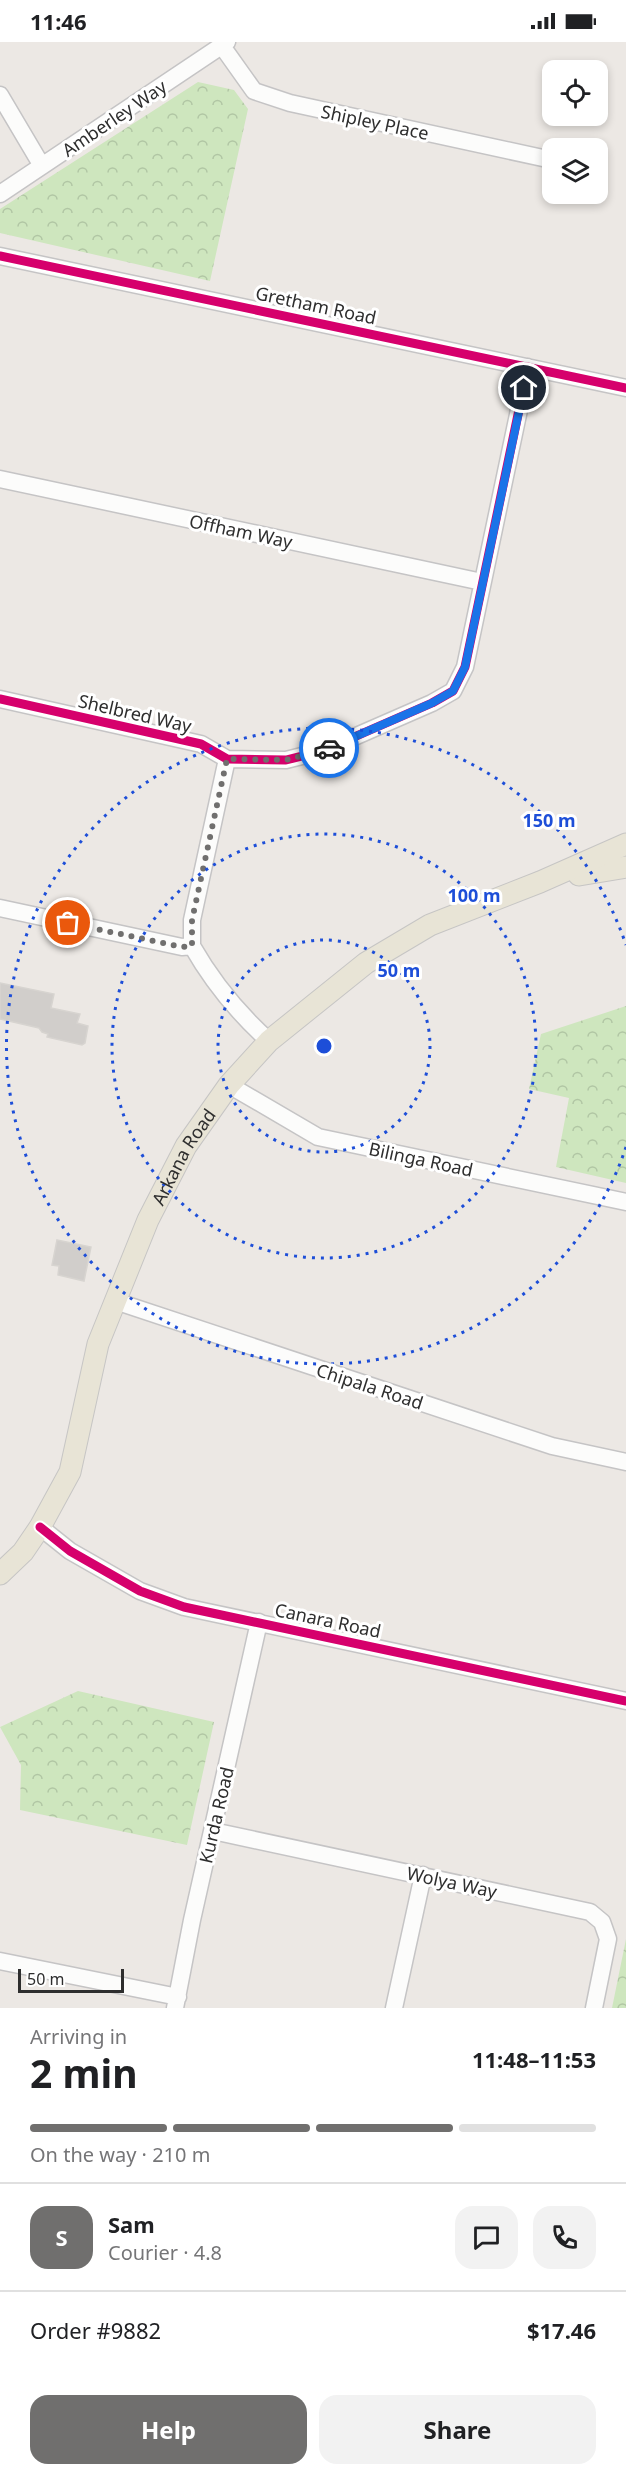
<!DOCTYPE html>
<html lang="en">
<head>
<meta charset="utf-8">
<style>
  body { margin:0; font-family:"Noto Sans",sans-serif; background:#f2f2f2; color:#202124; height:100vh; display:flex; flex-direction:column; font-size:22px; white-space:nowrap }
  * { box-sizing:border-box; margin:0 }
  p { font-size:20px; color:#757577 }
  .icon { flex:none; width:33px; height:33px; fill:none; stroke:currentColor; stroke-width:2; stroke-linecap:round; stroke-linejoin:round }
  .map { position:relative; height:1966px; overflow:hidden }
  .details { display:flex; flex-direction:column; background:#fff; flex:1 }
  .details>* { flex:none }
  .tools { position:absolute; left:542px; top:18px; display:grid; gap:12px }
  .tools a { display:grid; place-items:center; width:66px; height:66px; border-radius:12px; background:#fff; box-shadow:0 3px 9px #0003; font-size:30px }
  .scale { position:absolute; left:18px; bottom:15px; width:106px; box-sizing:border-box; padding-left:6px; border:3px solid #2e2e2e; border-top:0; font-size:16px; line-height:21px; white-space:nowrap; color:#2e2e2e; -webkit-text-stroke:4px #fff; paint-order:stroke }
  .pin { position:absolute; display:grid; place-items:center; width:51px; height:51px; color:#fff; margin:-26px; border:3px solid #fff; border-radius:50%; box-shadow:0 2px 6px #0007 }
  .courier { position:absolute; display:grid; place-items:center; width:60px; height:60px; margin:-30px; border:4px solid #1a73e8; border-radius:50%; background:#fff; color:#222; box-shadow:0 2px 8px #0007 }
  .headline em { font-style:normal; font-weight:700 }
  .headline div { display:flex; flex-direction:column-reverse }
  .headline { display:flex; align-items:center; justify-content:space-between; height:102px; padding:0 30px }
  h1 { font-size:39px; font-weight:700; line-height:45px }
  .bar { display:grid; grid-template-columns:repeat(4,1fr); gap:9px 6px; align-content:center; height:72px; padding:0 30px }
  .bar i { height:8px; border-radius:4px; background:#e0e0e0 }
  .bar .active { background:#706f6e }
  .bar p { grid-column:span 4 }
  .line { display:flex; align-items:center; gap:15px; padding:0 30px; border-top:2px solid #e0e0e0 }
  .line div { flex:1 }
  .round { display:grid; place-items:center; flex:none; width:63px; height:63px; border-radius:18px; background:#f2f2f2 }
  .button { display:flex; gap:12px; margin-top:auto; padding:12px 30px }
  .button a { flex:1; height:69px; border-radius:18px; background:#706f6e; color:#fff; font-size:24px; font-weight:700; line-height:69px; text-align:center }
  .button a+a { background:#f2f2f2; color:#202124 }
  .status { display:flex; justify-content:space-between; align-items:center; height:42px; padding:0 30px; background:#fff; direction:ltr }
  .status svg { height:16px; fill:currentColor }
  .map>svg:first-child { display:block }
  .park { fill:url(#park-crowns) }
  .building { fill:#d1cecb; stroke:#d7d4d0; stroke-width:1.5 }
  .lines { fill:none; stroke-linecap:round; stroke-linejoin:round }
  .minor-casing { stroke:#c5c4c5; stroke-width:19 }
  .major-casing { stroke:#c6c5c4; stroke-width:23 }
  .minor { stroke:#fcfcfb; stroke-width:16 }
  .major { stroke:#e8e4d6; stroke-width:21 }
  .cycleway-casing { stroke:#fff; stroke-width:13 }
  .cycleway { stroke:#d6006c; stroke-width:9 }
  .done { stroke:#706f6e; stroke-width:6; stroke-dasharray:0 10.8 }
  .route { stroke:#1a73e8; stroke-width:8 }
  .ring { fill:none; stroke:#1d4ed8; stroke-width:3; stroke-dasharray:3 6 }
  .labels { text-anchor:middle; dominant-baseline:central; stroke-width:6; stroke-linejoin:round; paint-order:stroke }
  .street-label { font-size:18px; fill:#2e2e2e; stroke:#fff }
  .centre { fill:#1d4ed8; stroke:#fff; stroke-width:3 }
  .ring-label { font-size:18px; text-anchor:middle; font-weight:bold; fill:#1d4ed8; stroke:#fff; stroke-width:6; stroke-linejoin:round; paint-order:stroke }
</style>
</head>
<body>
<div class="status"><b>11:46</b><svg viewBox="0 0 49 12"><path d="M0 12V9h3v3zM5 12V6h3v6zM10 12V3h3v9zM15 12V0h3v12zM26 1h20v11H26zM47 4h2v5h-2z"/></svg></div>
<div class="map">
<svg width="626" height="1966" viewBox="0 0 626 1966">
  <defs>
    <pattern id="park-crowns" width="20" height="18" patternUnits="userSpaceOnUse" patternTransform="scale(1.5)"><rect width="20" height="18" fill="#cee6be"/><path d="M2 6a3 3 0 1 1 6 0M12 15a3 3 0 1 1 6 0" fill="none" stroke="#b1c6a4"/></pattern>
  </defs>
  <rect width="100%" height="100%" fill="#ece8e4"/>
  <!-- park -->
  <path class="park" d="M198,40L234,48L248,67L210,239L0,191V167Z
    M626,964V1141L556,1125L569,1056L529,1047L541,992Z
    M78,1649L214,1680L187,1803L20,1768L21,1723L0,1685Z
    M626,1897V1966H612Z"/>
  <!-- building -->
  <path class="building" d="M0,941L54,952L51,966L80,972L77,981L88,984L85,1001L82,1003L47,995L48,992L42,990L39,986L0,977Z
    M57,1198L91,1205L84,1239L58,1233L59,1224L52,1223Z"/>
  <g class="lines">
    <defs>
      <path id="minor" d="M222,4L254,49L290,61L552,118
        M0,53L42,124
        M0,152L227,0
        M0,214L626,346
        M0,437L482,540
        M0,657L201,702L227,717L286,718L322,709L432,661L453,649L465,625L528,325
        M0,866L182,905L192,904C212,939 240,973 269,999
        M192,904V878L227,717
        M229,1043L318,1095L626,1160
        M115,1259L552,1404L626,1420
        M40,1485L70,1509L140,1549L184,1565L626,1659
        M213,1789L590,1870L602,1880L608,1897L594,1966
        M0,1919L178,1955
        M175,1966L192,1878L259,1580
        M394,1966L423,1833"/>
      <g id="major">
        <path d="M579,833L626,825"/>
        <path id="s1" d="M0,1532L23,1510L40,1485L70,1430L98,1302L148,1178L186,1104L229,1043L269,999L366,921L430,883L540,840L626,802"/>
      </g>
    </defs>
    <!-- minor casing -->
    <use href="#minor" class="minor-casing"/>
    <!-- major casing -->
    <use href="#major" class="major-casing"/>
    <!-- minor -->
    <use href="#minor" class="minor"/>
    <!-- major -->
    <use href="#major" class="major"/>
    <defs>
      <path id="cycleway" d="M0,214L626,346
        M0,657L201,702L227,717L286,718L322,709L432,661L453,649L465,625L528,325
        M40,1485L70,1509L140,1549L184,1565L626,1659"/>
    </defs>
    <!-- cycleway casing -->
    <use href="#cycleway" class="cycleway-casing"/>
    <!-- cycleway -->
    <use href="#cycleway" class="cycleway"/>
  </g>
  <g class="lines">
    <!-- done -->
    <path class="done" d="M68,881L182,905L192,904V878L227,717L286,718L329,706"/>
    <!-- route -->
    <path class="route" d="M329,706L432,661L453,649L465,625L524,346"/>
  </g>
  <!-- distance rings -->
  <g class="ring">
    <circle cx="324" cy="1004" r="106"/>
    <circle cx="324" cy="1004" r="212"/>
    <path d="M626 1105A318 318 0 1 1 626 903"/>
  </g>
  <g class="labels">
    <!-- street labels -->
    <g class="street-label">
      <text transform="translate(114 76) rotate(-34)">Amberley Way</text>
      <text transform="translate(375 80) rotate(12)">Shipley Place</text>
      <text transform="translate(316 263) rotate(12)">Gretham Road</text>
      <text transform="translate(241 489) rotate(12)">Offham Way</text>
      <text transform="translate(135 671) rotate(13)">Shelbred Way</text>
      <text stroke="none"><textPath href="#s1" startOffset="462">Arkana Road</textPath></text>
      <text transform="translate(421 1117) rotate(12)">Bilinga Road</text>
      <text transform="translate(370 1344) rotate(18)">Chipala Road</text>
      <text transform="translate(328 1578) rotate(12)">Canara Road</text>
      <text transform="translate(216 1773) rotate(-77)">Kurda Road</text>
      <text transform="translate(452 1840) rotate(12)">Wolya Way</text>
    </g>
  </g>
  <circle cx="324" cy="1004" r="9" class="centre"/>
  <g class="ring-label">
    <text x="549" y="785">150 m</text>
    <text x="474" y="860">100 m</text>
    <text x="399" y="935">50 m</text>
  </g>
</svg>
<div class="tools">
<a><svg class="icon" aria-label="locate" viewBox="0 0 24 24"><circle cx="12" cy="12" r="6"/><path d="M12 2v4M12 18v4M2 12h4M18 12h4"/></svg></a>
<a><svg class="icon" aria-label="layers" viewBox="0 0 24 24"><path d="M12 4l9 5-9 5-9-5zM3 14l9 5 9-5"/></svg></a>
</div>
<div class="scale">50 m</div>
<div class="pin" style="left:68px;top:881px;background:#ea580c"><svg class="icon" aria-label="bag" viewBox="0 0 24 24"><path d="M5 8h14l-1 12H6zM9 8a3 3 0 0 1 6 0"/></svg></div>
<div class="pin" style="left:524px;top:346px;background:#1f2937"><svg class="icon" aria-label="home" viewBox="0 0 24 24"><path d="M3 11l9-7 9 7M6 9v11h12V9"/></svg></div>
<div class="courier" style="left:329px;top:706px"><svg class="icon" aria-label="car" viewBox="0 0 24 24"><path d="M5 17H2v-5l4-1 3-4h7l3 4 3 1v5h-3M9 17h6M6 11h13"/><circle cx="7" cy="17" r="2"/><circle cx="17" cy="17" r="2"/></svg></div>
</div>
<section class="details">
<div class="headline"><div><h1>2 min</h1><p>Arriving in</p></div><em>11:48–11:53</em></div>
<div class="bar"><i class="active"></i><i class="active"></i><i class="active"></i><i></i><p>On the way · 210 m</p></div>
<div class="line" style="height:108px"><b class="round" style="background:#706f6e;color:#fff">S</b><div><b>Sam</b><p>Courier · 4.8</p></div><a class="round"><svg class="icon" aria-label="chat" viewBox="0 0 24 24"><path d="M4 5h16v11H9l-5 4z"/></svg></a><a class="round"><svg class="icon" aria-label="phone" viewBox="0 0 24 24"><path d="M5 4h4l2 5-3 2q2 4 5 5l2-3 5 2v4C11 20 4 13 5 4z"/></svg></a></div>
<div class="line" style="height:78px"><div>Order #9882</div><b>$17.46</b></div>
<div class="button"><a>Help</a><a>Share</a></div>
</section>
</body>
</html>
